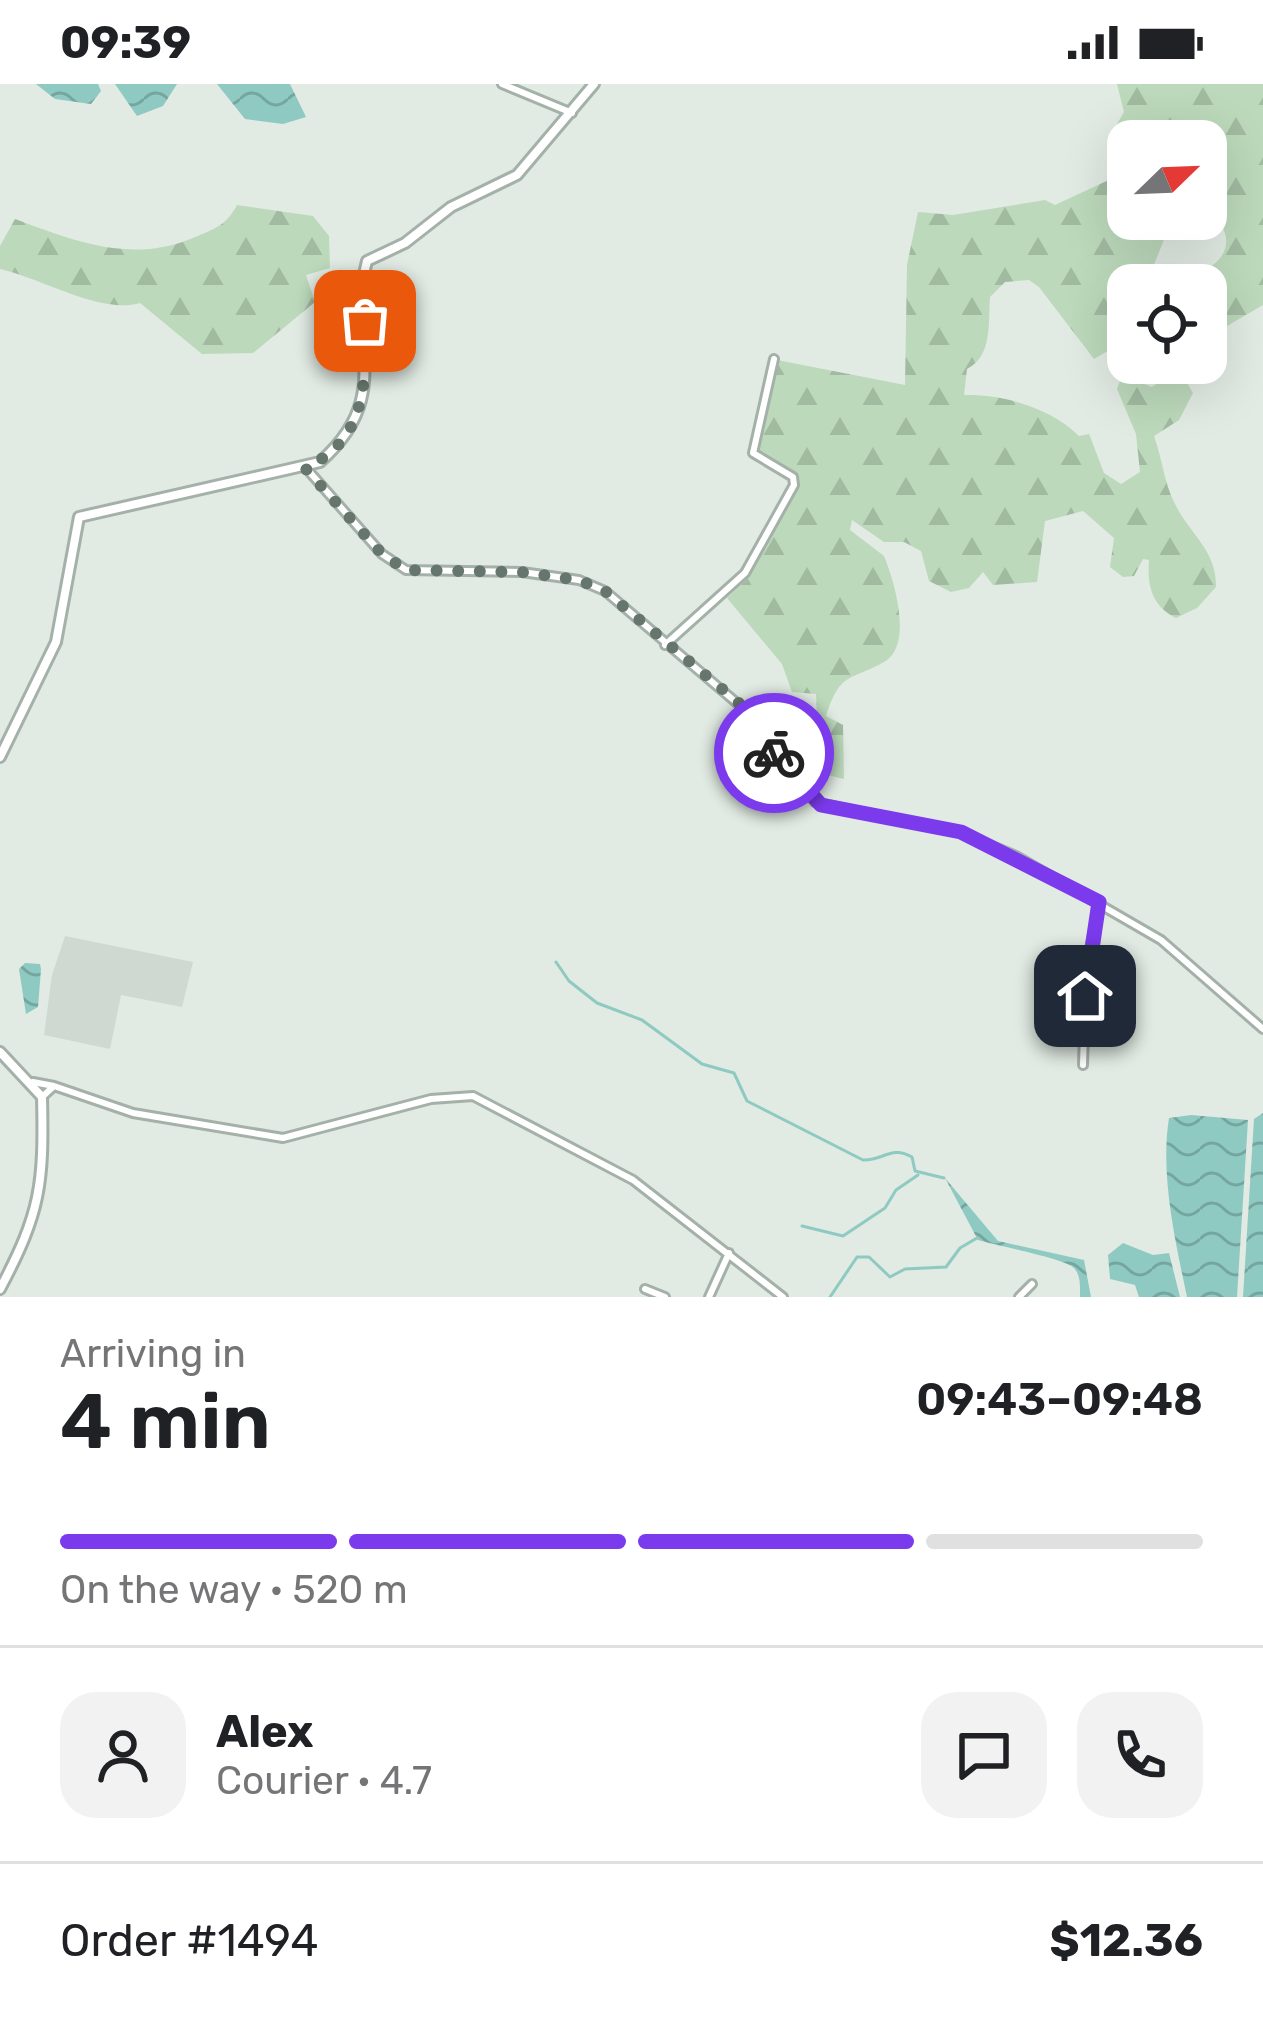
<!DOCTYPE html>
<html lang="en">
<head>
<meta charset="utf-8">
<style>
  body { margin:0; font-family:Rubik,sans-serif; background:#f2f2f2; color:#202124; height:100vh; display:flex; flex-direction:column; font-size:45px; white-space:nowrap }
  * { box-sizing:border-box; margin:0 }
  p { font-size:39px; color:#757577 }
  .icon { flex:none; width:66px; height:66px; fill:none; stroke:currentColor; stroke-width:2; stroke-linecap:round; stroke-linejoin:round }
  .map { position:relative; height:1213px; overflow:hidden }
  .drawer { display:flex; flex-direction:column; background:#fff; flex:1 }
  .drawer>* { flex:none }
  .needle { width:78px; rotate:67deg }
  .controls { position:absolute; left:1107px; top:36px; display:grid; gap:24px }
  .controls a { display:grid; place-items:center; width:120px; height:120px; border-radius:24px; background:#fff; box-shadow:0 12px 48px #0002; font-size:60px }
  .pin { position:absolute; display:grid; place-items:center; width:102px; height:102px; color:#fff; margin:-51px; border-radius:24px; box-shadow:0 6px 18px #0006 }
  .courier { position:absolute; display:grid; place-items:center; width:120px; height:120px; margin:-60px; border:9px solid #7c3aed; border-radius:50%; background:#fff; color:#222; box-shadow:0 3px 15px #0007 }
  .headline em { font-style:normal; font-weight:600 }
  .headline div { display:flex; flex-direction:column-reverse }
  .headline { display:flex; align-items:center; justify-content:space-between; height:204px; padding:0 60px }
  h1 { font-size:78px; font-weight:600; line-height:90px }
  .bar { display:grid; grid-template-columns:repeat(4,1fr); gap:18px 12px; align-content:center; height:144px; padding:0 60px }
  .bar i { height:15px; border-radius:9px; background:#e0e0e0 }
  .bar .current { background:#7c3aed }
  .bar p { grid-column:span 4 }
  .line { display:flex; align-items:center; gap:30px; padding:0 60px; border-top:3px solid #e0e0e0 }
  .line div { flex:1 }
  .round { display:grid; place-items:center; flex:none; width:126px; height:126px; border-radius:36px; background:#f2f2f2 }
  .status { display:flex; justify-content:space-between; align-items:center; height:84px; padding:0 60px; background:#fff; direction:ltr }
  .status svg { height:33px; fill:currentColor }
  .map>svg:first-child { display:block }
  .built { fill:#cfd9d2 }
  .forest { fill:url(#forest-firs) }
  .water { fill:url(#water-waves) }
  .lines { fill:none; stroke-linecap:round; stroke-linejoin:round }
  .stream { stroke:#8ecac2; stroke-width:3 }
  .minor-casing { stroke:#a4b1a8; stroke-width:12 }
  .tertiary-casing { stroke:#a4b1a8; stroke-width:14 }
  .minor { stroke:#fff; stroke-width:6 }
  .tertiary { stroke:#fff; stroke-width:8 }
  .done { stroke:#66766c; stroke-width:12; stroke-dasharray:0 21.6 }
  .route { stroke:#7c3aed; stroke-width:15 }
</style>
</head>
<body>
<div class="status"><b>09:39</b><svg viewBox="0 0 49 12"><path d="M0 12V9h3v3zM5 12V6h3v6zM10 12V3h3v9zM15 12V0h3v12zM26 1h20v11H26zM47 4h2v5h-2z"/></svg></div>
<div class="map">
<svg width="1263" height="1213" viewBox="0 0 1263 1213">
  <defs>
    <pattern id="forest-firs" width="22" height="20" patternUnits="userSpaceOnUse" patternTransform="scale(3)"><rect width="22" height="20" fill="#bcd9bb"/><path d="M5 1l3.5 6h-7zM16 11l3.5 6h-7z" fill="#a1bba1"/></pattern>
    <pattern id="water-waves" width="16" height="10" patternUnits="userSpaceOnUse" patternTransform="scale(3)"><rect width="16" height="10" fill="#8ecac2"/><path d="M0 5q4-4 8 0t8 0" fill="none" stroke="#74a59e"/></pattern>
  </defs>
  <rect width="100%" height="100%" fill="#e1eae3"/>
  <!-- built -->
  <path class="built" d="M65,852L193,878L182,923L121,911L110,965L44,951L52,891Z"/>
  <!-- forest -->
  <path class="forest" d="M1117,0H1263V221L1222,245L1206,246V201H1192L1195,191C1229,178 1239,150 1206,126V57L1128,60L1110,52L1124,28Z
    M1128,87V135H1184L1167,148L1146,201H1128L1123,258L1094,275L1039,203L1029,196L1005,198L990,213C988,238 993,272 967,285L964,311C1003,310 1051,324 1079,352L1089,350L1104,389L1121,400L1140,388L1136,350L1117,305L1125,284L1143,283L1144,300L1152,303L1179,285L1193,309L1179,336L1154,352C1162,374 1164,398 1174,418C1189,450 1217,466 1216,503L1197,524L1176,534C1152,522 1147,502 1149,476L1143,475L1134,492L1123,493L1110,483L1114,454L1083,427L1045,437L1037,498L993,501L983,488L969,504L951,508L929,497L921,467L904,458H884L852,436L850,446L884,472C894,496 914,561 884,578C848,598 841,587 826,632L843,641L844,695L815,688L793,642L775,633H817L816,610L792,608L782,580L727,514L747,495L799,402L794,390L757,369L777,276L905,301L907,181L918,128L953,131L1045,116L1055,121Z
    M237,121L313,132L329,152L330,184L306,191L315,218L253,269L202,270L140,219C102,231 41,194 0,185V162L15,135C74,157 132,180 193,154C214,145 226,142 237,121Z"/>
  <!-- water -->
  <path class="water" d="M36,0H98L101,7L91,20L55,15Z
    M115,0H177L163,22L137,32Z
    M217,0H290L306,33L283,40L245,35Z
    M25,879L40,880L41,885L38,923L26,930L19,885Z
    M1263,1029V1213H1243L1254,1035Z
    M1191,1031L1248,1036L1237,1213H1187C1175,1156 1160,1091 1169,1034Z
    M945,1094L998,1157L1084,1176L1091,1213H1080C1080,1204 1081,1191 1074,1184C1066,1175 994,1161 978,1156Z
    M1123,1159L1153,1171L1169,1169L1180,1213H1139L1135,1201L1110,1195L1108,1171Z"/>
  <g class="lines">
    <!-- stream -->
    <path class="stream" d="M556,878L569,897L597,919L642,936L702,980L734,989L747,1017L863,1076C883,1077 891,1061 912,1073L915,1087L944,1094
      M802,1142L843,1152L885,1124L896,1106L918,1091
      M830,1213L857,1173H869L890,1193L905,1185L946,1183L960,1164L977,1154"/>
    <defs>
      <path id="minor" d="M502,0L572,29
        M306,384L382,470L406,486L522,488L579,496L605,507L744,625L815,718L961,749L1016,772L1161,856L1263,945
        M665,561L745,489L794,401L793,393L753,369L774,275
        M1083,981L1086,886L1099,818
        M33,998L54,1002
        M42,1013L54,1002L133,1029L283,1054L431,1015L473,1012L633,1096L783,1213
        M645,1205L665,1213
        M709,1213L729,1169
        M1019,1213L1032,1200"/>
      <path id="tertiary" d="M0,673L56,558L79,433L320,378C397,310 346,256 367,177L405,159L451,123L517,91L594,0
        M0,968L42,1013C44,1100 41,1128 0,1205"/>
    </defs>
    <!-- minor casing -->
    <use href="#minor" class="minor-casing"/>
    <!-- tertiary casing -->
    <use href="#tertiary" class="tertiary-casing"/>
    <!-- minor -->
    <use href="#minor" class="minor"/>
    <!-- tertiary -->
    <use href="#tertiary" class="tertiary"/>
  </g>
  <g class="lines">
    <!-- done -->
    <path class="done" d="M365,237C366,296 368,356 305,384L382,470L406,486L522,488L579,496L605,507L740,620L774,669"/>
    <!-- route -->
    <path class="route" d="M774,669L821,721L961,748L1099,818L1085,912"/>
  </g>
</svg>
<div class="controls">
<a><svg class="needle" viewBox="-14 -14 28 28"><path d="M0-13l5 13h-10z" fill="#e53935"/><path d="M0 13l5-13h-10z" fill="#757577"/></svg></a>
<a><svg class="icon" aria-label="locate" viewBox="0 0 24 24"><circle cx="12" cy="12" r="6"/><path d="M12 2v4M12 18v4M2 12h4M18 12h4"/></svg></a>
</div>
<div class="pin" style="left:365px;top:237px;background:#ea580c"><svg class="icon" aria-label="bag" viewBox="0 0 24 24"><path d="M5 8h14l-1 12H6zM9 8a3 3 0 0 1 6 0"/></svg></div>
<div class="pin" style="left:1085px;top:912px;background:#1f2937"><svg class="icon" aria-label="home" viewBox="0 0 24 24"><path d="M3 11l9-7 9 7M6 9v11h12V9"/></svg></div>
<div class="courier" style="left:774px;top:669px"><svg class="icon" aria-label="bike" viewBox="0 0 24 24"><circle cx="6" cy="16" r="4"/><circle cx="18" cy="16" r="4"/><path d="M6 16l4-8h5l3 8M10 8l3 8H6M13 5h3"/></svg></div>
</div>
<section class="drawer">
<div class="headline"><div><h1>4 min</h1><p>Arriving in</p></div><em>09:43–09:48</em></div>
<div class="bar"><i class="current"></i><i class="current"></i><i class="current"></i><i></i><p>On the way · 520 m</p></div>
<div class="line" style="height:216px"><a class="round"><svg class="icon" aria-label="person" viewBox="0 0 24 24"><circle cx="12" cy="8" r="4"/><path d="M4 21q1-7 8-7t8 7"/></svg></a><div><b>Alex</b><p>Courier · 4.7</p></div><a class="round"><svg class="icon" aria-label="chat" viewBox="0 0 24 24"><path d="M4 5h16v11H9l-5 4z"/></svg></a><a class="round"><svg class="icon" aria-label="phone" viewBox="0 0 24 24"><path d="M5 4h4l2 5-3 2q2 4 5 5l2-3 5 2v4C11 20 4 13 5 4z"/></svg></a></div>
<div class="line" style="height:156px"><div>Order #1494</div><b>$12.36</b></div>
</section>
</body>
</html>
